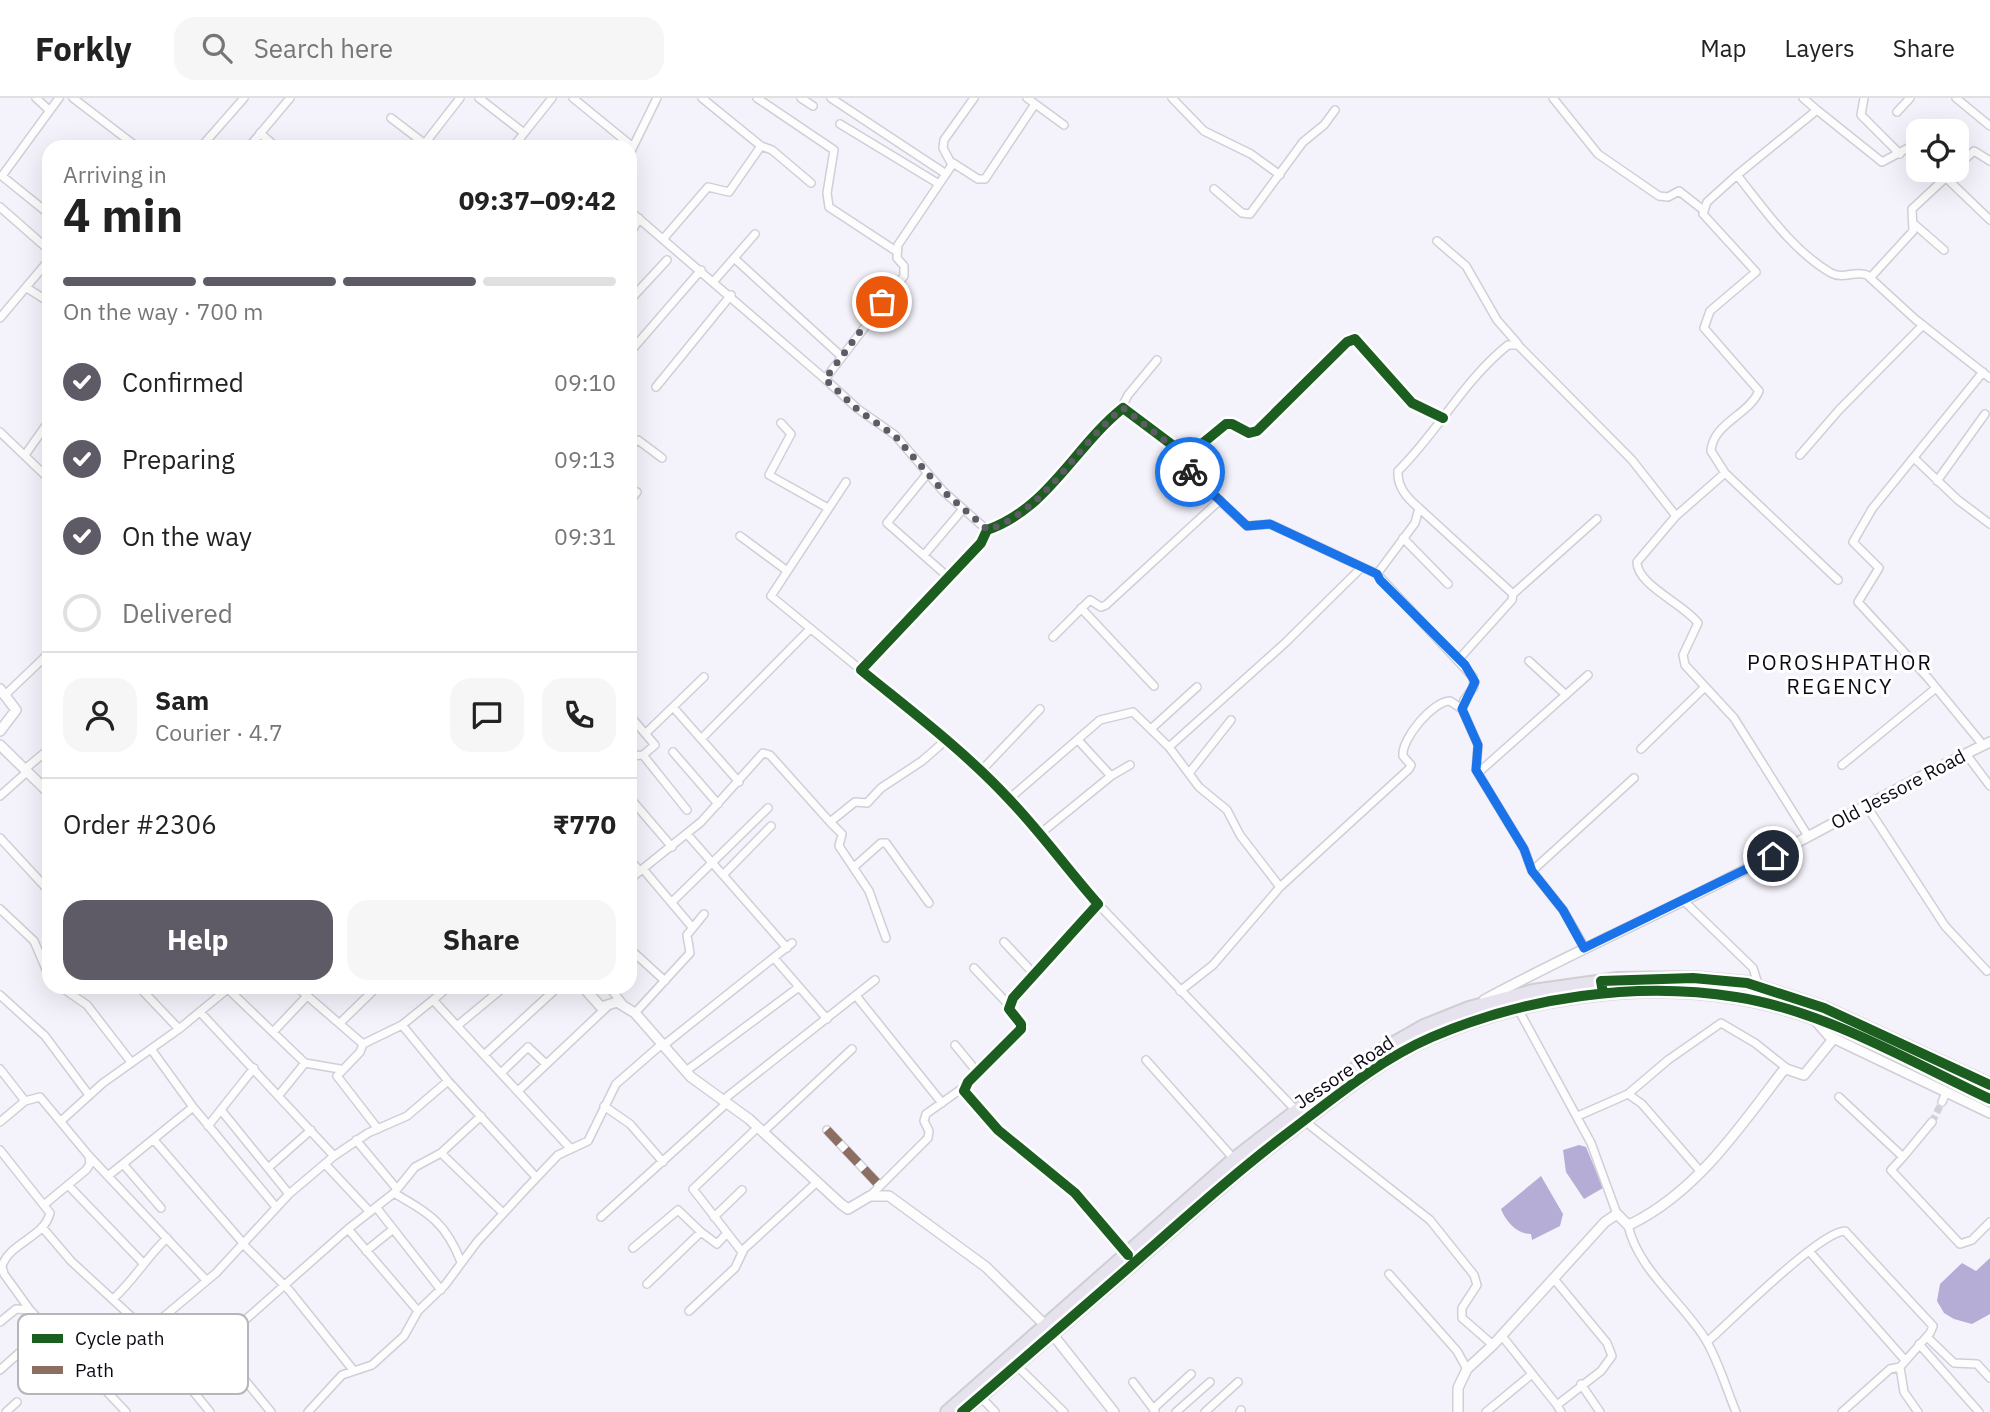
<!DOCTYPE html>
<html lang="en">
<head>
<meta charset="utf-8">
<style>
  body { margin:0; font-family:"IBM Plex Sans",sans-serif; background:#f6f6f6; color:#222; height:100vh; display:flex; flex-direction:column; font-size:26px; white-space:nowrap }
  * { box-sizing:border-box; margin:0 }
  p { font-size:23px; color:#767676 }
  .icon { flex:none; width:38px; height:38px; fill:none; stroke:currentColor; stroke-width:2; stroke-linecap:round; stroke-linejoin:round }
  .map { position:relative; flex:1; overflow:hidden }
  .sheet { position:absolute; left:42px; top:42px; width:595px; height:854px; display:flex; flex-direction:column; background:#fff; border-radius:21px; box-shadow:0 7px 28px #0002 }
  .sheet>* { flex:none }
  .fabs { position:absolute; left:1906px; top:21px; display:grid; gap:14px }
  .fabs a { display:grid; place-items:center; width:63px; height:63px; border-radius:14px; background:#fff; box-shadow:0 7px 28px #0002; font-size:35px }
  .pin { position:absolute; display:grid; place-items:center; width:60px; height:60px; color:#fff; margin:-30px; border:4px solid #fff; border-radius:50%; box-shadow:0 2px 7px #0007 }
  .courier { position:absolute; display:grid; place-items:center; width:70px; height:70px; margin:-35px; border:5px solid #1a73e8; border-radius:50%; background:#fff; color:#222; box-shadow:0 2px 9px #0007 }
  .overview em { font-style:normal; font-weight:700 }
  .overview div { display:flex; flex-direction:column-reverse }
  .overview { display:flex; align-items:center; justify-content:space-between; height:119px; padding:0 21px }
  h1 { font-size:46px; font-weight:700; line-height:52px }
  .bar { display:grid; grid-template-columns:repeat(4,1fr); gap:10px 7px; align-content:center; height:84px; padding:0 21px }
  .bar i { height:9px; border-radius:5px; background:#e0e0e0 }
  .bar .on { background:#5e5b66 }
  .bar p { grid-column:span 4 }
  .line { display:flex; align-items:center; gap:18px; padding:0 21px; border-top:2px solid #e0e0e0 }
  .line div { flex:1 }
  .round { display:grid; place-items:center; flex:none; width:74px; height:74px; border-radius:21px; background:#f6f6f6 }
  ol { padding:0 21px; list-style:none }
  li { display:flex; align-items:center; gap:21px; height:77px }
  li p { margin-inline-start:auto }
  li .icon { padding:7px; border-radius:50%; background:#5e5b66; color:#fff; stroke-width:4 }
  li:last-child { color:#767676 }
  li i { width:38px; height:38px; border:4px solid #e0e0e0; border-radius:50% }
  .primary-button { display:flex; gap:14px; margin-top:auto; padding:14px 21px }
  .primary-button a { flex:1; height:80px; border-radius:21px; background:#5e5b66; color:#fff; font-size:28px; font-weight:700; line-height:80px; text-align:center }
  .primary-button a+a { background:#f6f6f6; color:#222 }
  header { display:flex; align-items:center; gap:42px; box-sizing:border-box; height:98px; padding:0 35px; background:#fff; border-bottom:2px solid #e0e0e0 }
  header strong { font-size:33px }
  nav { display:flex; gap:38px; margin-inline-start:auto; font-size:24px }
  .search { width:490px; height:63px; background:#f6f6f6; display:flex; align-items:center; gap:18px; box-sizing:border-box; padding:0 24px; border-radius:21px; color:#767676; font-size:26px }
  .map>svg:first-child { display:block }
  .water { fill:#b6add7 }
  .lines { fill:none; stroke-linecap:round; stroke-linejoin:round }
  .minor-tunnel { stroke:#d1cfd8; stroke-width:7; stroke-dasharray:7 3.5; stroke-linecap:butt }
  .minor-casing { stroke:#d0ced7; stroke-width:10 }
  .tertiary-casing { stroke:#d0ced7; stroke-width:12 }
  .trunk-casing { stroke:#cfced3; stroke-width:16 }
  .minor { stroke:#fdfdfe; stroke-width:7 }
  .tertiary { stroke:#fdfdfe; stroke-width:9 }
  .trunk { stroke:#e6e3ee; stroke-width:12 }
  .quiet { stroke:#8d6e63; stroke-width:9; stroke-dasharray:18 9; stroke-linecap:butt }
  .cycleway-casing { stroke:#fff; stroke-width:15 }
  .cycleway { stroke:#1b5e20; stroke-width:10 }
  .done { stroke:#5e5b66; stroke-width:7; stroke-dasharray:0 12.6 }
  .route { stroke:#1a73e8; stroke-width:9 }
  .labels { text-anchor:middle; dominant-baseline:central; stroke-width:6; stroke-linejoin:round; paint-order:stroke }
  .street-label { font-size:19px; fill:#0d0a16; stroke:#fff }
  .neighbourhood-label { font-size:21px; letter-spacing:2px; fill:#0d0a16; stroke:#fff }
  .key { fill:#fff; stroke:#b6b6b9; stroke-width:2 }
  .key-label { font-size:19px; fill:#0d0a16 }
</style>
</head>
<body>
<header>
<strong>Forkly</strong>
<div class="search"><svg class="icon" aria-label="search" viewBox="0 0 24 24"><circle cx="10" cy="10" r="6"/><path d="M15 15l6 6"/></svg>Search here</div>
<nav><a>Map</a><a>Layers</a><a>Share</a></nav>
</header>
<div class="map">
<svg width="1990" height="1314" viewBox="0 0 1990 1314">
  <rect width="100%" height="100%" fill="#f4f2fa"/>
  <!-- water -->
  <path class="water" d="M1579,1047L1586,1049L1603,1090L1584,1101L1566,1074L1563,1052Z
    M1541,1078L1563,1116L1560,1128L1532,1142L1531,1136C1517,1136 1506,1124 1501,1111Z
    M1990,1160V1216L1972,1226L1954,1221L1944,1215L1937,1203L1940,1186L1962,1165L1976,1173Z"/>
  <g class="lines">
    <!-- minor-tunnel -->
    <path class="minor-tunnel" d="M1932,1024L1942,1004"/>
    <defs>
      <path id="minor" d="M36,0L49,12
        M73,0L137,49
        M479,0L524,35
        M573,0L633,49
        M702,0L761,48
        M757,0L834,52L827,95L829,109L896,153
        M801,0L813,8
        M831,0L946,76
        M974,0L944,42L943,50L952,67L898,147L897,160L904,168V178L825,281L858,311L895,337L943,393L987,432
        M1027,0L1064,27
        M1172,0L1204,33L1251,56L1280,77
        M1553,0L1598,56L1659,98L1668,99L1679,93L1702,111
        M1803,0L1817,12L1737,77C1764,111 1793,153 1831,175C1844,182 1855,172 1867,177L1915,221L1990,280
        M1864,0L1861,17L1900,56
        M1956,0L1990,28
        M1817,12L1882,64L1910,49L1918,50
        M1897,14L1910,0
        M391,20L429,49
        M840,26L939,86
        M260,35L276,49
        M201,49L244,0
        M249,49L290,0
        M422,49L460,0
        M513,49L552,0
        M630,55L657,0
        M953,65L978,81H985L1035,6
        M1956,69L1974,53L1990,63
        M1938,72L1990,122
        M1214,91L1242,115L1250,116L1303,44L1324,27L1335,12
        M0,109L49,152
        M630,113L825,281
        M49,116L2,78L59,0
        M1914,126L1944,152
        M630,137L639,120
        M664,140L708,89L729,94L761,48L772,52L811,85
        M1437,143L1466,168L1497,222L1518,246
        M734,160L841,258
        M1870,180L1913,133L1912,111L1954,72
        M714,183L755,136
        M27,190L49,204
        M630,202L667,162
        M0,220L49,162
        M630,254L701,172
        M656,289L731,197
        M1121,311L1128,297L1157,262
        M781,325L791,336L769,377L828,410
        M0,334L49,381
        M630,348L638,342L662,360
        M25,357L49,323
        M1800,357L1839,312L1923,227
        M1185,358L1179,365L1247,428L1270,426L1377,476
        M1914,360L1958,402L1990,426
        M1725,375L1838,482
        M927,376L887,425L947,478
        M1937,383L1985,316
        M846,384L771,498L861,572
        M630,403L637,394
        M1419,410L1513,496L1512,502L1459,561
        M1676,418L1725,375L1711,353C1713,325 1749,317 1759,293L1704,230L1710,213L1756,174L1703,116L1707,104L1737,77
        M740,438L786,472
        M1403,440L1448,486
        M924,457L963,411
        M1513,496L1597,421
        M1081,510L1154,588
        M1053,539L1090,502L1101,509L1106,507L1220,402
        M1529,563L1566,597
        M5,597L49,555
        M673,609L739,684
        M630,618L655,647L643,657L630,658
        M1152,630L1197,589
        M646,635L704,579
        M701,641L810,531
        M1078,642L1111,678
        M1983,647L1928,580L1858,504L1879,470L1853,444L1872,411L1983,274
        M1169,649L1285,545L1362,469
        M1641,651L1705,589
        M673,654L718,706
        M1966,656L1990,688
        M643,657L687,712
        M1842,667L1936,590
        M25,671L49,651
        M980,674L1040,611
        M1190,674L1231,622
        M1478,675L1588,577
        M0,698L28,673
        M630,700L672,749
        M1009,701L1100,622L1133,614L1169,649L1199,689L1227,712L1240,737L1280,789
        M1866,707L1945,828L1987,873
        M1041,735L1111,678L1130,667
        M687,736L787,850
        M0,740L49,793
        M630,762L640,773
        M854,769L881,745H886L929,805
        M643,771L692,829
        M1532,773L1634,680
        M724,776L771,728
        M630,781L701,724L763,655L770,657L830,724
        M1684,803L1753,870L1759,889
        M672,804L768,710
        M1098,806L1312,1029L1430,1122L1474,1177L1477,1187L1462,1210V1220L1493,1247
        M0,811L34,843L49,878
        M886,840L869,793L839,748L842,736L830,724L855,704L867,705L881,690L922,663L946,642
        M1004,844L1035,877
        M1585,850L1563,812L1532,773L1524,751L1476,672L1478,647L1462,611L1464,602L1474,589L1473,579L1377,476L1415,425L1419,410C1407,400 1397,389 1398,373C1438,334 1463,283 1508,247H1518L1632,362L1676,418L1637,464C1637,487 1684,506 1698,525L1683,557L1685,567L1734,620L1808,738
        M630,851L665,883
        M774,860L827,921
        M974,870L1009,907
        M61,889L87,907L131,964
        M139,889L179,931
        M297,889L363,946L360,954L337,978L378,1031
        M448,889L433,902L571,1051
        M609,889L622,905
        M228,891L305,965L340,971
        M1180,893L1213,867L1280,789L1409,671L1411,667L1403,658C1401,641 1433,603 1450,603L1462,611
        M0,897L45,938L89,997
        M857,899L942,1005
        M1517,909L1591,1045L1617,1116
        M200,914L334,1058
        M635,915L690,855L687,837L704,816
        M340,925L377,889
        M402,927L433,902
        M457,928L504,889
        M273,934L307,898
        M363,946L402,927L448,983L536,1079
        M664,947L792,845
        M955,947L978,975
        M151,951L193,1009L276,1109
        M484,957L558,889
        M1146,962L1234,1061
        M0,971L25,1003
        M686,973L799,889
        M501,975L528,949L546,966
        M518,993L607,909
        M1628,996L1668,962L1721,925L1755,945L1789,972
        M279,997L305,965
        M1839,999L1903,1059L1891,1072L1960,1146L1972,1142L1990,1124
        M723,1002L875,882
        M1942,1004L1946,995
        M604,1008L630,1026L663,1064
        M221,1012L289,1096
        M1578,1018L1628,996L1642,1006L1700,1073
        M61,1023L103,985L179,931L230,889
        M0,1024L25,1003L40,999L89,1058L90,1066L86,1072L45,1106
        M208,1028L254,970
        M827,1032L880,1088
        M763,1034L852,951
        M154,1042L243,1145
        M356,1042L397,1091
        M0,1052L50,1115C44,1140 10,1144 2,1168L4,1176L30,1212
        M441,1055L503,1115
        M89,1058L206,1182
        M1903,1059L1932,1024
        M123,1066L161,1110
        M325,1066L370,1114
        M268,1070L311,1032
        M108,1078L193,1009
        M68,1087L142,1164
        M394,1095C430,1116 446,1125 461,1164
        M870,1098L928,1040L929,1033L924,1023L926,1016L964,989
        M376,1109L441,1192
        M601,1119L727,1005
        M714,1119L742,1092
        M1628,1127C1637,1170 1681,1203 1704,1239C1718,1261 1726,1290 1736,1314
        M42,1129L71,1163L135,1222L210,1314
        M348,1131L418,1213
        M243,1146L289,1192L354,1273
        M633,1150L678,1112L701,1134
        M366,1153L392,1132
        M1809,1153L1904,1261
        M742,1154L693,1091L758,1029
        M1128,1156L1075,1095L998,1032L964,993L968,984L1021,931V926L1009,911L1013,900L1098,806C1067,771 1040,733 1007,699C963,652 911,613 861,572L981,445L987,432C1048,411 1075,348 1123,310L1187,358L1226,326H1232L1249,335L1257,333L1347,244L1355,241L1412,305L1443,320
        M1389,1176L1457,1253L1467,1271
        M1554,1181L1607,1245L1612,1258L1601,1273L1557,1307L1561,1314
        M647,1186L701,1134L717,1146L727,1135
        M113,1201C134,1182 146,1160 167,1140
        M689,1213L735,1170L744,1151L817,1084
        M0,1224L16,1211L30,1212L126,1314
        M1502,1238L1557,1307
        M1927,1239L1954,1265L1977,1266L1990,1280
        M1707,1244C1731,1223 1819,1134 1845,1133L1933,1228L1930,1235L1900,1269L1904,1294L1918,1314
        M1919,1246L1979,1314
        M1015,1266L1064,1314
        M0,1272L48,1229
        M93,1278L216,1175L289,1096L334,1058L368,1035L407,1018L448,983
        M1133,1284L1155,1313
        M1581,1286L1600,1314
        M980,1298L995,1314
        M1153,1311L1191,1276
        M6,1314L17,1304
        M271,1314L221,1253L219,1245L348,1131L394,1095L415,1069L441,1055L481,1018
        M308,1314L342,1277L372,1267L404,1238L418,1213L445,1187L477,1144L523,1094L558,1057L588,1043L616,986L663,945
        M1176,1314L1210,1284
        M1205,1314L1238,1284
        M1240,1314L1241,1312
        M1486,1314L1532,1276
        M1842,1314L1890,1271L1900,1269"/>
      <path id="tertiary" d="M0,591L16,612L0,633
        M0,647L49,695
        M583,889L601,909L617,904L635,915L691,979L749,1021L841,1106L848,1111L870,1098H889L986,1169L1046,1228L1114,1314
        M1484,902C1565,858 1649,821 1731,779C1818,735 1902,686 1990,644
        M1814,921L1829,938L1990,1015
        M1458,1314V1290L1467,1271L1493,1247L1605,1124L1617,1116L1628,1127L1633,1125C1697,1093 1740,1029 1782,974L1786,971L1804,977L1834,940"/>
      <path id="trunk" d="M947,1314L1234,1061L1296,1013L1380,953L1424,928L1469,910L1533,893L1618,881L1693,880L1747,885L1824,910L1990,987
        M962,1314C1011,1271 1061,1228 1111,1185C1171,1133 1229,1079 1293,1031C1336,998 1381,961 1432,939C1525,899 1636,883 1736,899C1826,913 1909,963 1990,1001"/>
    </defs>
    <!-- minor casing -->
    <use href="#minor" class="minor-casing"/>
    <!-- tertiary casing -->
    <use href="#tertiary" class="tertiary-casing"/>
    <!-- trunk casing -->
    <use href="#trunk" class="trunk-casing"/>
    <!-- minor -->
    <use href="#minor" class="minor"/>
    <!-- tertiary -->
    <use href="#tertiary" class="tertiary"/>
    <!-- trunk -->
    <use href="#trunk" class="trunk"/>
    <!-- quiet -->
    <path class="quiet" d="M827,1032L880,1088"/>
    <defs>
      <path id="cycleway" d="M1603,895L1601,883L1693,880L1747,885L1824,910L1990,987
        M1128,1157L1075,1095L998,1032L964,993L968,984L1021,931V926L1009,911L1013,900L1098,806C1067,771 1040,733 1007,699C963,652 911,613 861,572L981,445L987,432C1048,411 1075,348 1123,310L1187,358L1226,326H1232L1249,335L1257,333L1347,244L1355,241L1412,305L1443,320
        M962,1314C1011,1271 1061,1228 1111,1185C1171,1133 1229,1079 1293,1031C1336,998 1381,961 1432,939C1525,899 1636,883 1736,899C1826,913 1909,963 1990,1001"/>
    </defs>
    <!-- cycleway casing -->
    <use href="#cycleway" class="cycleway-casing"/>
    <!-- cycleway -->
    <use href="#cycleway" class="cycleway"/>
  </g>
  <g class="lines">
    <!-- done -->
    <path class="done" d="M882,204L825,281L858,312L895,338L943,393L988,432C1048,411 1075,348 1123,310L1185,358L1179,365L1190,374"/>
    <!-- route -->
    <path class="route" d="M1190,374L1247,428L1270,426L1377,476L1380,482L1465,567L1475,584L1462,611L1478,647L1476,672L1524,751L1532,773L1563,812L1584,850L1773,758"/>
  </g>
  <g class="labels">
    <!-- street labels -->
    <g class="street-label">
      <text transform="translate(1898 691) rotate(-28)">Old Jessore Road</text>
      <text transform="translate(1344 974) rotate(-34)">Jessore Road</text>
    </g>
    <!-- neighbourhood labels -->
    <g class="neighbourhood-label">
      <text x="1840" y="564">POROSHPATHOR<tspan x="1840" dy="24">REGENCY</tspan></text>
    </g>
  </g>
  <!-- legend -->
  <rect x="18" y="1216" width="230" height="80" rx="10" class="key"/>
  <rect x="32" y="1236" width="31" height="9" fill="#1b5e20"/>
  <rect x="32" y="1268" width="31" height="8" fill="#8d6e63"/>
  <g class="key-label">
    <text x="75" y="1247">Cycle path</text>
    <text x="75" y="1279">Path</text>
  </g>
</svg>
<div class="fabs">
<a><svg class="icon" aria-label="locate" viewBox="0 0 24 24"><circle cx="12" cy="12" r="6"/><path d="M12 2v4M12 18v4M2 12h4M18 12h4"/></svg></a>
</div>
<div class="pin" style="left:882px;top:204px;background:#ea580c"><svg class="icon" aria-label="bag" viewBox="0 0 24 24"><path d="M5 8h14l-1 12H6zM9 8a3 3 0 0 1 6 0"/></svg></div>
<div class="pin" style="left:1773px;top:758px;background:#1f2937"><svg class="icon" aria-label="home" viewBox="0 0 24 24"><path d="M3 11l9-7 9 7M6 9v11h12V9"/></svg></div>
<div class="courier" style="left:1190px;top:374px"><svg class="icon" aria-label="bike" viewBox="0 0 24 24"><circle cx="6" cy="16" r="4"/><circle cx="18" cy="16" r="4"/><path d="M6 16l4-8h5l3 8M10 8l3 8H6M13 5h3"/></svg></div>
<section class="sheet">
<div class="overview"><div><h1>4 min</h1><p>Arriving in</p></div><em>09:37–09:42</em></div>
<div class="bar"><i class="on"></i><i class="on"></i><i class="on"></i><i></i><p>On the way · 700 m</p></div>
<ol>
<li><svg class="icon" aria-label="check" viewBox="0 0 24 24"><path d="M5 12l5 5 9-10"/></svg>Confirmed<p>09:10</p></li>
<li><svg class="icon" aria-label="check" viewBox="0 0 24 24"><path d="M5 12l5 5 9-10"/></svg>Preparing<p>09:13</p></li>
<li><svg class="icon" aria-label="check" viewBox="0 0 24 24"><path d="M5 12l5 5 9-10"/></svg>On the way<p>09:31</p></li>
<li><i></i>Delivered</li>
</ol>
<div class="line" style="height:126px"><a class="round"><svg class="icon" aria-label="person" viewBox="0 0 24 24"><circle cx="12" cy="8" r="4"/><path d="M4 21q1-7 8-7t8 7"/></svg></a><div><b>Sam</b><p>Courier · 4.7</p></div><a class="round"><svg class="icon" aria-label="chat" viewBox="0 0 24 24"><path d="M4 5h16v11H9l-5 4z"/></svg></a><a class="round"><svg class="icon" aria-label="phone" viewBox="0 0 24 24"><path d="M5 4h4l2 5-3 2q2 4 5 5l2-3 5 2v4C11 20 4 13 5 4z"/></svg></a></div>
<div class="line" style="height:91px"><div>Order #2306</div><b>₹770</b></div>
<div class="primary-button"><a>Help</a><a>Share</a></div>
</section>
</div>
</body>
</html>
